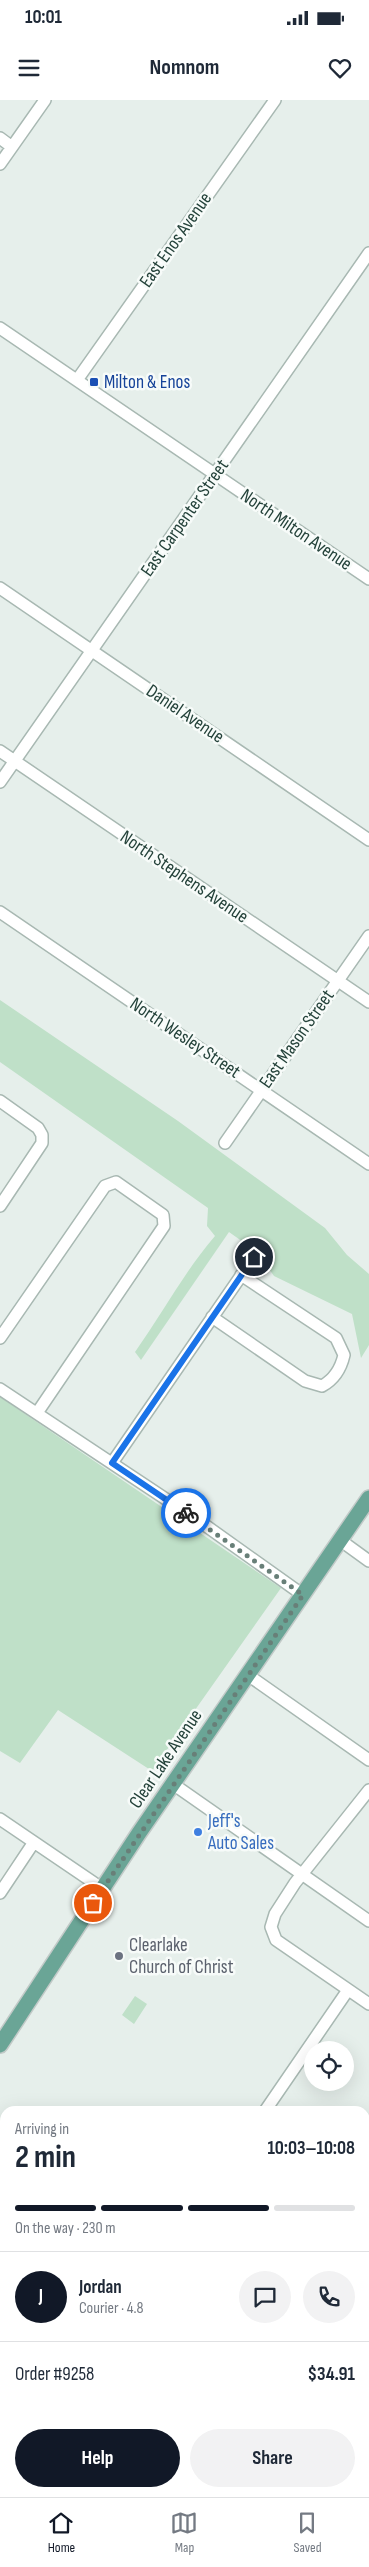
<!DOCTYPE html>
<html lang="en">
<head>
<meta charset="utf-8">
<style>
  body { margin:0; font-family:"Sofia Sans Condensed",sans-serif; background:#f2f2f3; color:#1f2937; height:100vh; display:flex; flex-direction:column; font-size:19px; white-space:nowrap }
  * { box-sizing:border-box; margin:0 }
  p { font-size:16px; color:#747a83 }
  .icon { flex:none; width:28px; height:28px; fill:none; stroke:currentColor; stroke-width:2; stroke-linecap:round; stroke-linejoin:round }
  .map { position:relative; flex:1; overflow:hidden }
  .drawer { position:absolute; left:0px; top:2006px; width:370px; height:391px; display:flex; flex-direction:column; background:#fff; border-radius:15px 15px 0 0; box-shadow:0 5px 20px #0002 }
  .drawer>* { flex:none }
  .controls { position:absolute; left:304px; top:1941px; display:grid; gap:10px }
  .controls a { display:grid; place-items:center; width:50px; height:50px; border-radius:50%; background:#fff; box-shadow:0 5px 20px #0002; font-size:25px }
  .pin { position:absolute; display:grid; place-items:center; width:42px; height:42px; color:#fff; margin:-21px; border:2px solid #fff; border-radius:50%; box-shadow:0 1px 5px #0007 }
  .courier { position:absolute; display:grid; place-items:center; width:50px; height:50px; margin:-25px; border:4px solid #1a73e8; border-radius:50%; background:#fff; color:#222; box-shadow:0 1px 6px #0007 }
  .summary em { font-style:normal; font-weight:700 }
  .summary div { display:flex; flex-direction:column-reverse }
  .summary { display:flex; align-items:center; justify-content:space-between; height:85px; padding:0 15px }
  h1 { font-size:32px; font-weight:700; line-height:38px }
  .bar { display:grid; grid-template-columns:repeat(4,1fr); gap:8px 5px; align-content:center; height:60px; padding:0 15px }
  .bar i { height:6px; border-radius:4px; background:#e0e1e3 }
  .bar .on { background:#111827 }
  .bar p { grid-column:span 4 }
  .line { display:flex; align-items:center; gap:12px; padding:0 15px; border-top:1px solid #e0e1e3 }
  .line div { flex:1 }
  .round { display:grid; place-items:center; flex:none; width:52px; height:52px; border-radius:26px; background:#f2f2f3 }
  .primary-button { display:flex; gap:10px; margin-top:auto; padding:10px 15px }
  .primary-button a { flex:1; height:58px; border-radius:30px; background:#111827; color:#fff; font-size:20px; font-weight:700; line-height:58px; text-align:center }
  .primary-button a+a { background:#f2f2f3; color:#1f2937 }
  .status { display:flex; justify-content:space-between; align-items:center; height:35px; padding:0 25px; background:#fff; direction:ltr }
  .status svg { height:14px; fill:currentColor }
  header { display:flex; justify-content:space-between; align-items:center; height:65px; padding:0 15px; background:#fff; font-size:22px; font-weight:700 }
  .tab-bar { display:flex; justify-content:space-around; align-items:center; height:70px; border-top:1px solid #e0e1e3; background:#fff; font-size:14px; color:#747a83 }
  .tab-bar a { display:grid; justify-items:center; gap:2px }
  .tab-bar .on { color:#111827 }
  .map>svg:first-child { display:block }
  .green { fill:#bfe0c8 }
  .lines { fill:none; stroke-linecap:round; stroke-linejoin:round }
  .minor-casing { stroke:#a8b8b2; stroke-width:14 }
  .major-casing { stroke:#c2cac8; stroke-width:18 }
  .minor { stroke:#fff; stroke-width:11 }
  .major { stroke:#6aa596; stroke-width:15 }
  .done { stroke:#687f78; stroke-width:5; stroke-dasharray:0 9 }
  .route { stroke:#1a73e8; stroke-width:6 }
  .transit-dot { fill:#1a4fb4; stroke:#f7fbf9; stroke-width:2 }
  .shop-dot { fill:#3f7fe0; stroke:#f7fbf9; stroke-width:2 }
  .worship-dot { fill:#6b7280; stroke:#f7fbf9; stroke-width:2 }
  .labels { text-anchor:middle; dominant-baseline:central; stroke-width:5; stroke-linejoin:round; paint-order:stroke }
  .street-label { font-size:19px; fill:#24423a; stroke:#f7fbf9 }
  .transit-label { font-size:19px; fill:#164399; stroke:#f7fbf9; text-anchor:start }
  .shop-label { font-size:19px; fill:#366cbe; stroke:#f7fbf9; text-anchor:start }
  .worship-label { font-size:19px; fill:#5b616d; stroke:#f7fbf9; text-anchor:start }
</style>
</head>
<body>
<div class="status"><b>10:01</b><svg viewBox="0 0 49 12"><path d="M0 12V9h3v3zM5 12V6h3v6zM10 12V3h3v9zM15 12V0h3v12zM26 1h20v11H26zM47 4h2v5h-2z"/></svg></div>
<header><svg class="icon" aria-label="menu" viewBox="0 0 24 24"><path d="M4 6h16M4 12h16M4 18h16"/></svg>Nomnom<svg class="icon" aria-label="heart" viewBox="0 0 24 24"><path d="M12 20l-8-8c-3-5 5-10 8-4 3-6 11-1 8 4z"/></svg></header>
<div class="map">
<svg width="369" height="2397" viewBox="0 0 369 2397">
  <rect width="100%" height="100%" fill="#e6efeb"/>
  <!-- green -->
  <path class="green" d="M0,900L178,1021L325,1128L347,1155L369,1174V1245L361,1258L352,1214L274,1176L257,1152L229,1132L141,1260L135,1252C162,1214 184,1172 215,1136L207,1126L208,1108L0,962Z
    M0,1297L281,1488L152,1671L58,1610L20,1663L0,1651Z
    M135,1896L147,1904L134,1924L122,1915Z"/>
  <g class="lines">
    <defs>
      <path id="minor" d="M0,38L12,47
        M0,64L45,0
        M0,228L369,479
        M77,280L275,0
        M0,488L369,740
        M0,651L369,902
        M0,682L369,153
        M0,812L369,1064
        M0,1001L38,1028L42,1035V1043L0,1106
        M225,1043L369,836
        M212,1217L305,1281L322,1286C335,1279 341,1268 344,1255L336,1238L241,1175
        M0,1238L105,1086L116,1082L163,1115L164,1126L37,1313
        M0,1289L202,1423L303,1495
        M112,1363L254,1157
        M340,1440L369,1461
        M248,1575L369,1660
        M173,1684L369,1821
        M369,1690L295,1783L275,1814L271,1827L276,1840L369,1904
        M0,1719L103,1789
        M0,1793L34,1742
        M265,2011L348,1890
        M365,2185L369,2179
        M0,2375L5,2378
        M28,2392L36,2397
        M2,2397L6,2392
        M222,2397L225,2392"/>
      <path id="major" d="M0,1945L139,1733L369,1398"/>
    </defs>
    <!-- minor casing -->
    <use href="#minor" class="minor-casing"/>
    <!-- major casing -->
    <use href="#major" class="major-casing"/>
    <!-- minor -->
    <use href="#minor" class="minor"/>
    <!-- major -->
    <use href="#major" class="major"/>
  </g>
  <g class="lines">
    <!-- done -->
    <path class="done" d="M93,1803L303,1495L186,1413"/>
    <!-- route -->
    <path class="route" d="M186,1413L112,1363L254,1157"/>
  </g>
  <!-- markers -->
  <rect class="transit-dot" x="89" y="277" width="10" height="10" rx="2.5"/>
  <circle class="shop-dot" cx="198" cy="1732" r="5"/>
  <circle class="worship-dot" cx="119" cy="1856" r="5"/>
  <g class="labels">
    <!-- street labels -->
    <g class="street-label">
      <text transform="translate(176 140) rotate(-55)">East Enos Avenue</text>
      <text transform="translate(185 418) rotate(-55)">East Carpenter Street</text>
      <text transform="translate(296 430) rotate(34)">North Milton Avenue</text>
      <text transform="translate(185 614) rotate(34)">Daniel Avenue</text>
      <text transform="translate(184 777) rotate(34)">North Stephens Avenue</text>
      <text transform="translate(185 938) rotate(34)">North Wesley Street</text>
      <text transform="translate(297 939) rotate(-55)">East Mason Street</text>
      <text transform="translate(166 1659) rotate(-56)">Clear Lake Avenue</text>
    </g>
    <!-- transit labels -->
    <g class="transit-label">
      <text x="104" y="282">Milton &amp; Enos</text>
    </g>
    <!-- shop labels -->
    <g class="shop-label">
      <text x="208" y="1721">Jeff's<tspan x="208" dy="22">Auto Sales</tspan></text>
    </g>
    <!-- worship labels -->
    <g class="worship-label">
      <text x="129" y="1845">Clearlake<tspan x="129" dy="22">Church of Christ</tspan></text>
    </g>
  </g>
</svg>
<div class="controls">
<a><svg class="icon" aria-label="locate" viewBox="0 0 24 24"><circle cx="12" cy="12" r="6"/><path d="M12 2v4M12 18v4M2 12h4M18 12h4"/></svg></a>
</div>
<div class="pin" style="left:93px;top:1803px;background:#ea580c"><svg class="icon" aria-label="bag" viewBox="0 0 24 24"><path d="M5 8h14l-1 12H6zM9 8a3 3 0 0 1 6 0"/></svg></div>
<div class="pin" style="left:254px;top:1157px;background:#1f2937"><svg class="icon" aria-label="home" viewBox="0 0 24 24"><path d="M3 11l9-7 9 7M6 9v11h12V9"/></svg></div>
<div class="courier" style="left:186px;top:1413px"><svg class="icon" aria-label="bike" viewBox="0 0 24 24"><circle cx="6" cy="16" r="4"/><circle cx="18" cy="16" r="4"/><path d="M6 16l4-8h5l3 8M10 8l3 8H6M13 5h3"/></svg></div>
<section class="drawer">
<div class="summary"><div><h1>2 min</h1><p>Arriving in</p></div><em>10:03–10:08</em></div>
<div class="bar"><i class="on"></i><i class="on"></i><i class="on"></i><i></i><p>On the way · 230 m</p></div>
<div class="line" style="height:90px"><b class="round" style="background:#111827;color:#fff">J</b><div><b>Jordan</b><p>Courier · 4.8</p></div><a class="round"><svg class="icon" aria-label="chat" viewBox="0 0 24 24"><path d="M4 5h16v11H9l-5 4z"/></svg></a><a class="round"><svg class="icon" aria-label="phone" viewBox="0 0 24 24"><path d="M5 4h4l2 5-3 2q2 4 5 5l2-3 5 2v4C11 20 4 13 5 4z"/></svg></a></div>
<div class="line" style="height:65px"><div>Order #9258</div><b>$34.91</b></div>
<div class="primary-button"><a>Help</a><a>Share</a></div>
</section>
</div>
<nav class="tab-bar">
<a class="on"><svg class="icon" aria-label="home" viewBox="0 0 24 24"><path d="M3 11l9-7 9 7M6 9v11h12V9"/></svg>Home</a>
<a><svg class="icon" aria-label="map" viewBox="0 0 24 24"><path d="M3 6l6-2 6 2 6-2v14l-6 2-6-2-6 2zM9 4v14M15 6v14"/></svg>Map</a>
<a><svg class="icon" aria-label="saved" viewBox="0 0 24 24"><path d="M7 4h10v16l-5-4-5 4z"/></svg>Saved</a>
</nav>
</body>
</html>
